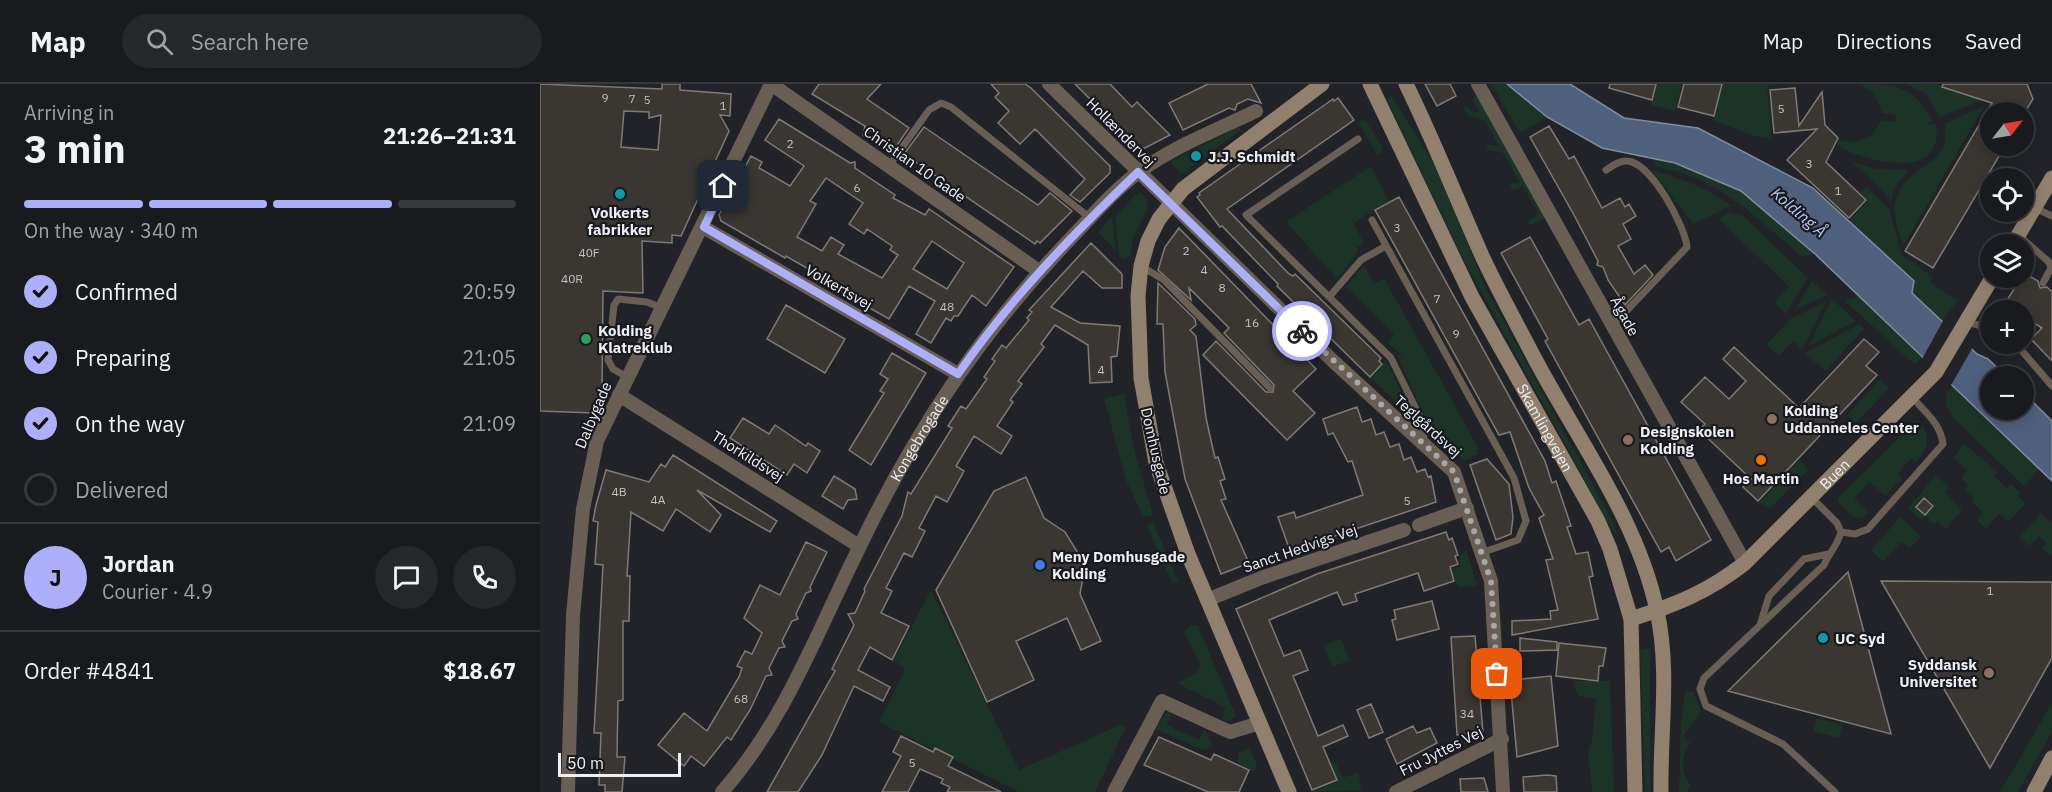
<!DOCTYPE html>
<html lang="en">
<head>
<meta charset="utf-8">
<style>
  body { margin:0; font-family:"IBM Plex Sans",sans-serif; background:#26272b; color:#f1f3f6; height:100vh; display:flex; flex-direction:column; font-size:22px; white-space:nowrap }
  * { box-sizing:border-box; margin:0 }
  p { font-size:20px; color:#9fa1a4 }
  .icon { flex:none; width:33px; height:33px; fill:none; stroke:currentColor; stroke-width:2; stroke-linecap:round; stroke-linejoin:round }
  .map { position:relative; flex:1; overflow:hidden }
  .drawer { display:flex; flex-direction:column; background:#191a1e; width:540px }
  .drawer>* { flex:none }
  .needle { width:39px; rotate:59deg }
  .tools { position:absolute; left:1440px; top:18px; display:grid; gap:12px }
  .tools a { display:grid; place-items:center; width:54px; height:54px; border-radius:50%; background:#191a1e; box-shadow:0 3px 15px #0003,0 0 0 2px #37383c; font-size:30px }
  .scale { position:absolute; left:18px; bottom:15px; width:123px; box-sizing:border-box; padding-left:6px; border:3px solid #eff0f4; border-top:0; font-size:16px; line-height:21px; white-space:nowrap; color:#eff0f4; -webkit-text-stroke:4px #18191f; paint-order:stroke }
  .pin { position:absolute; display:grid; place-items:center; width:51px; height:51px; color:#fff; margin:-26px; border-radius:12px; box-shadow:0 3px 9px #0006 }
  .courier { position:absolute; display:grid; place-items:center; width:60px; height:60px; margin:-30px; border:4px solid #adaffb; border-radius:50%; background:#fff; color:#222; box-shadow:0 2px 8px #0007 }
  .overview em { font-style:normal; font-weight:700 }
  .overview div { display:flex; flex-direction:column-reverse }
  .overview { display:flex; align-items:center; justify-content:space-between; height:102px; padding:0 24px }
  h1 { font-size:39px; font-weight:700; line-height:45px }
  .bar { display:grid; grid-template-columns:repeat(4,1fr); gap:9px 6px; align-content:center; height:72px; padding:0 24px }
  .bar i { height:8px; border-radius:4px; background:#37383c }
  .bar .selected { background:#adaffb }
  .bar p { grid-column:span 4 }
  .line { display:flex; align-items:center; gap:15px; padding:0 24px; border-top:2px solid #37383c }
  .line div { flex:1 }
  .round { display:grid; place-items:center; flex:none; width:63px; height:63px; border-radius:32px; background:#26272b }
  ol { padding:0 24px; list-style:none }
  li { display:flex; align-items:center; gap:18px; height:66px }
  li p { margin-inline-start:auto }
  li .icon { padding:6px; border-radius:50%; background:#adaffb; color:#111; stroke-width:4 }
  li:last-child { color:#9fa1a4 }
  li i { width:33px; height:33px; border:3px solid #37383c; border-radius:50% }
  header { display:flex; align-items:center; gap:36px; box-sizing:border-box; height:84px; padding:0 30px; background:#191a1e; border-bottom:2px solid #37383c }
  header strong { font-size:28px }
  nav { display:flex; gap:33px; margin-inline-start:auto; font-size:21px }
  .search { width:420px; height:54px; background:#26272b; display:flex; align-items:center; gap:15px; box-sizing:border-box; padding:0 21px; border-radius:33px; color:#9fa1a4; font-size:22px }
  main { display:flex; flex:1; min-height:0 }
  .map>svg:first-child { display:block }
  .green { fill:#1c3328 }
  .water { fill:#4f607c; stroke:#7f8ba0; stroke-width:1.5 }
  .pier { fill:#212328 }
  .building { fill:#3a3631; stroke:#7f7a75; stroke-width:1.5; fill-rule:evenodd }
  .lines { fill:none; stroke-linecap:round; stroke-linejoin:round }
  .lane { stroke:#695e53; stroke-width:7 }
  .street { stroke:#695e53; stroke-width:14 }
  .secondary { stroke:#91806e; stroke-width:15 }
  .done { stroke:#a7a8ad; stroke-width:6; stroke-dasharray:0 10.8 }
  .route { stroke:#adaffb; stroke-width:8 }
  .culture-dot { fill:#0f9aa8; stroke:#18191f; stroke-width:2 }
  .leisure-dot { fill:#2e9e5b; stroke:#18191f; stroke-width:2 }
  .education-dot { fill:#8d6e63; stroke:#18191f; stroke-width:2 }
  .food-dot { fill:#e8710a; stroke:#18191f; stroke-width:2 }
  .shop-dot { fill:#3f7fe0; stroke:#18191f; stroke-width:2 }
  .labels { text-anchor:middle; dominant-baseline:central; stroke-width:4.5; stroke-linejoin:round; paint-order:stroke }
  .number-label { font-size:12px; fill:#c2c2c3 }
  .street-label { font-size:15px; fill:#eff0f4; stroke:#18191f }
  .poi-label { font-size:15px; font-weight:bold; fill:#eff0f4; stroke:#18191f; text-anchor:start }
  .water-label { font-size:16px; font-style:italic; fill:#b8d1fa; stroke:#18191f }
</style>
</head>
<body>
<header>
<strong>Map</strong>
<div class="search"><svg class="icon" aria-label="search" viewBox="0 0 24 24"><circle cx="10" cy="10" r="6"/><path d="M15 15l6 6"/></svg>Search here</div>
<nav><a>Map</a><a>Directions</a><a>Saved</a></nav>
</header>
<main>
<section class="drawer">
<div class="overview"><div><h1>3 min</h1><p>Arriving in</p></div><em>21:26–21:31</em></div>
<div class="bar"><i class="selected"></i><i class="selected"></i><i class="selected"></i><i></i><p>On the way · 340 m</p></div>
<ol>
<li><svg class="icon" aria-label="check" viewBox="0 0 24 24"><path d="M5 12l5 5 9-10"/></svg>Confirmed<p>20:59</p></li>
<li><svg class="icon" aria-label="check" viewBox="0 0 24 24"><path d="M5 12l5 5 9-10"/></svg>Preparing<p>21:05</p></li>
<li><svg class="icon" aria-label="check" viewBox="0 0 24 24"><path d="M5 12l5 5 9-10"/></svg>On the way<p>21:09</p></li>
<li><i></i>Delivered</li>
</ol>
<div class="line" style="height:108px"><b class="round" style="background:#adaffb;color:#111">J</b><div><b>Jordan</b><p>Courier · 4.9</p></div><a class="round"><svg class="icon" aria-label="chat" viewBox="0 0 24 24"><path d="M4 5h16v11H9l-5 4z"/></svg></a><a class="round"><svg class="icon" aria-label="phone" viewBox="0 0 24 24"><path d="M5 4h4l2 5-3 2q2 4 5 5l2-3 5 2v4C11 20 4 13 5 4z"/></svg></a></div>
<div class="line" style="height:78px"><div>Order #4841</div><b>$18.67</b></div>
</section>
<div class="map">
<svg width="1512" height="708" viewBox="0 0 1512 708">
  <rect width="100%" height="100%" fill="#212328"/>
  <!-- green -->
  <path class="green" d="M951,0H967L1007,33L980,49Z
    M1116,0H1142L1135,27L1111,21Z
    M1182,0H1245L1227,2L1231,54L1218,53L1174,37Z
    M1320,0C1357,0 1373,2 1393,37L1388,39L1389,41L1396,40C1405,100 1324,78 1295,60L1298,55C1317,62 1334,55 1341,36L1355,38L1356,31L1342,29L1334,9Z
    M1367,0H1397L1443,16L1399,33L1386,10Z
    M852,12L899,88L945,203L1069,430L1080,456L1068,439L918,165L846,14Z
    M937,12L1007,133L992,141L988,140L989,136L999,130L983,103L971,106L970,100L980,98L963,69L947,66V61L959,62L945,37L928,32L924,25L926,22L935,29L939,27L932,16Z
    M1445,21L1363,162C1359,149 1353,134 1355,120C1361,87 1393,84 1403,64C1406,57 1405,48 1405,40Z
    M824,34L842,62L841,70L837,71L819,39Z
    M699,43L701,46L642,90L630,78Z
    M1113,74L1135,79L1201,107L1271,167V171L1261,172C1218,135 1176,92 1117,83Z
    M1311,77L1335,85L1369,86L1355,103L1351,118L1342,106Z
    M831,82L849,116L814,139L824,160L817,163V169L797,195L746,138Z
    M1112,86C1139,95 1169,103 1191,122L1153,140Z
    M1327,103L1349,125L1362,171L1393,193L1390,198L1417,217L1402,238L1372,208L1373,197L1309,138L1327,117L1320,108Z
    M601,108L607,119V126L594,151L590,171L584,176L579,173L575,133L595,111Z
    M1188,128L1203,132L1268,194L1246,229L1234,219L1249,203L1179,135Z
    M572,132L576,167L558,148Z
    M824,181L834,200L844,194L939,365H936L938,369L925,377L893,351L857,271H863L847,259L854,250L806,203Z
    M1272,197L1287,211L1255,226Z
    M1319,212L1383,272L1375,281L1305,217Z
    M1292,215L1316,237L1268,263Z
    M1286,218L1262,266L1253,257L1239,271L1226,261L1251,234Z
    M1319,240L1324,245L1285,287L1265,269Z
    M845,277L849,282L874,336L830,293H833Z
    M1340,295L1349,304L1316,339L1307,331Z
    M1413,302L1500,385L1484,402L1413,334L1406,321V310Z
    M584,310L594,365L613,431L603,433L586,396L564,315Z
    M1377,336C1392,351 1389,363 1376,378L1371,374L1358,390L1362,393L1346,412L1329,398L1314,415L1328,428L1322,434L1313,433L1298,418V414Z
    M1424,359L1457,388L1454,392L1467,404L1471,400L1480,409L1478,412L1486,419L1468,438L1459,430L1446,445L1437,436L1443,428L1431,418L1434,414L1424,406L1428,401L1421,394L1427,386L1413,374Z
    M1260,375L1268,386L1230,425L1220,418Z
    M1396,391L1409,403L1405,408L1422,426L1406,445L1397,437L1394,440L1385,432L1381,436L1368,424Z
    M1501,429L1512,439V473L1502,464L1506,459L1499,452L1489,462L1479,453Z
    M1360,433L1381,452L1370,465L1361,458L1343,478L1331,466Z
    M613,438L638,497L633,500L606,441Z
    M927,467L937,501L918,504L912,486L920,482V471Z
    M391,506L479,686L580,641L586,643L555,708H479L339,638L365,585L354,576Z
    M652,541L658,542L696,632L688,637L682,635L685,623L637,599L656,589L661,582L644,547Z
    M801,555L810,576L793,583L783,562Z
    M1110,564V708H1105L1100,565Z
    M1033,597H1070L1074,708H1052L1048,668L1052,656L1056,615L1038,612Z
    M1145,608H1153L1161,628L1143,652L1150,659C1141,674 1140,688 1151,701L1147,708H1139L1141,639Z
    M1512,619V648L1478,708H1460Z
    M626,629L632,630L627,641L659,656L665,645L672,662L663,666L615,645Z
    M1277,634L1303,641L1299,654L1273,647Z
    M710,664L717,681L714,688L698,679V669Z
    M795,678L803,694L818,688L822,706L772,708L798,697L791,679Z"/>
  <!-- water -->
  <path class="water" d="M967,0H1030L1084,34L1158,44L1273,104L1374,197L1372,209L1437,270L1448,275L1466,292H1450V326H1484V309L1512,337V397L1275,170L1201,107L1135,79L1062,64L1007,33Z"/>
  <!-- pier -->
  <path class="pier" d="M1404,235L1433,263L1410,303L1382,275Z"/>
  <!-- building -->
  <path class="building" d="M0,0L122,5V0H140V6L191,10L190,32L180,31L189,47L141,152L132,151V159L102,157L103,209L63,207L62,310L54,329L0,327ZM84,27L109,28V34L121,31L118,66L81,63Z
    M279,0H341L327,15L369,44L355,64L352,62L346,63V57L332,46L323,51L325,42L272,10Z
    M451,0H485L491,4L570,82V89L540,118L530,111L545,95L495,45L480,60L458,39L469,27L455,13L459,9Z
    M535,0H570L592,23L597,18L630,51L605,64L598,63Z
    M668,0H711L721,19L708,15L697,20L695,26L689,24L643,46L629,19Z
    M885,0H910L916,12L897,22Z
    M1070,0H1116L1112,16L1069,4Z
    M1144,0H1182L1174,32L1138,23Z
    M1403,0H1487L1493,15L1485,28H1450V62H1465L1393,184L1365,167L1452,19L1402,3Z
    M1255,4L1259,42L1282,8L1285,41L1298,54L1286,78L1326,116L1309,134L1247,76L1277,45L1234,49L1230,6Z
    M798,14L814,36L687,125L749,190L753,192L755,190L841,274L839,277L842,280L830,293L737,202L738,200L682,142L680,143L657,113L660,111L659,109L683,92L793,15L794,17Z
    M239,35L310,79L315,78V84L355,111L353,114L385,131L389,125L474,183L446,222L432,211L418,232H414L411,237L406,234L391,259L376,250L395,217L369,202L349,235L284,198L286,195L246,172L245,174L181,137L179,131L211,72L222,78L219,84L250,102L264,82L225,56ZM286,94L323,119L309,140L324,150L327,145L352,162L350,166L358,171L342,194L298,170L304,161L291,153L282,167L257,153L276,120L270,117ZM392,157L424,179L407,205L373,185Z
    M1009,42L1029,75L1034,72L1062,124L1080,114L1085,123L1089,120L1096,132L1083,140L1091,155L1078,162L1094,190L1105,181L1113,191L1085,221L1068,196L1063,183L1057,181L1058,177L1034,131L990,53Z
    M384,43L498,121L510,109L532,127L500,159L497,157L495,160L364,70Z
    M859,113L1005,377L1012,399L1016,397L1031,442L1027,443L1036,470L1048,468L1053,492L1049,493L1058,535L972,551V537L1011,535L1010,527L1018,526L1006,476L1013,475L999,434L1004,431L989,404L970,348L959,351L835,126Z
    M639,144L776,285L753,307L775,329L747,356L663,271L676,257L726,308H733L734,301L684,249L689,244L649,204L651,216L618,186L625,163Z
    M990,153L1039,241L1049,235L1171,456L1136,477L1129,463L1121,468L1005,257L1008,255L961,169Z
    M551,159L582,190V204H562L543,187L511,223L540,239L580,242L577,272L571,273L572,298L550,299L548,261L515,241L501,260L504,263L478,297L482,300L470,316L473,318L457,342L472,352L461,370L434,352L416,382L424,387L407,418L396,412L379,444L385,447L372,473L364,469L346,504L352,507L341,529L369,542L352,576L330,563L318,586L350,603L343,617L314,602L282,671L258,708H227L295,587L292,585L314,541L308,530L315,529L325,507L324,505L362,432L368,408L371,410L412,344L408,342L421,322L426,325L447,295L444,293L455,277L452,275L462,261L466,264L489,236L487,234L492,228L489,226Z
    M1484,189L1498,197L1500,204L1507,203L1512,208V277L1491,255L1502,244L1484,233V226H1473L1464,221Z
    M618,199L655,235L656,241L650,246L656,252L666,334L675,374L678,373L685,395L680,397L686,415L681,416L709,479L681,490L645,395L625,288L623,240H617Z
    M246,221L305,255L285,289L227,255Z
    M1324,255L1339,268L1326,282L1337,291L1218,417L1203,403L1211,395L1159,346L1165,340L1141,318L1165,293L1189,315L1206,297L1183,275L1194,263L1259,324Z
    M352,269L386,289L331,381L309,366L344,309L340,307L348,295L340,290Z
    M817,323L822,338L831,335L836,351L844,348L850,363L859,360L864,376L871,373L877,388L885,385L888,393L891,392L896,418L750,467L738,433L754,428L756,434L823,411L812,377L808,378L793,349L788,351L783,335Z
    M203,334L229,350L235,341L266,362L268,359L280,367L267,389L254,380L247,391L190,354Z
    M133,371L237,437L230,448L157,406L181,431L170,448L136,425L123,447L91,428L87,492H90L89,537H83V616L78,617L77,670V673H85L82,708H65V701H59L61,649H54L63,481L55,480L58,438L53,437L56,421L66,386L109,398L121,380L125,383Z
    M947,375L969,400L973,433L971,450L956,456L930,381Z
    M294,392L315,405L317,415L308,416L303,425L282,412Z
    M486,393L504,434L525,448L538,469L543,493L540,510L561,557L541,566L527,534L476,557L494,596L447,618L396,506L454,407Z
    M1384,414L1393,422L1385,431L1376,423Z
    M906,448L909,456L912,454L918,471L915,472L918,480L910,483L914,497L884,507L878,489L815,510L817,517L803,521L797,508L729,536L744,572L760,566L768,586L753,592L778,652L803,641L808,652L783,663L797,696L772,706L696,525L777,490Z
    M266,458L287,468L270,503L271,507L266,509L256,530L258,535L252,537L242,557L245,563L239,564L229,584L232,591L226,592L210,626L191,656L187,653L164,682L151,672L144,682L118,661L144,629L167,647L199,593L202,584L197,582L205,567L212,570L222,549L204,534L220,501L240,511Z
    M1308,488L1351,650L1188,607L1268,528Z
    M1341,497L1512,498V574L1450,684Z
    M892,517L899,545L857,556L852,536L856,535L854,526Z
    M935,552L943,649L917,651L911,553Z
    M980,554L1017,558V566L980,567Z
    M1019,559L1066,564L1063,582H1059L1058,597L1016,592Z
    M1011,592L1018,662L977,673L970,596Z
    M831,620L843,648L829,654L817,626Z
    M873,642L877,649L890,644L897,659L857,680L846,655Z
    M361,652L393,668L395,664L413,673L408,682L461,708H407L410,703L401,699L403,695L380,685L368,708H342L361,672L353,668Z
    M619,653L671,676L674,670L709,686L699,708H668L604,681Z
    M1007,691L1016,692L1017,708H984L983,693Z
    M944,694L948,708H921L920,695Z"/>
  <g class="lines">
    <!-- lane -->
    <path class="lane" d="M818,55L706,131L851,274L883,339L884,359
      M349,82L389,26L401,19L411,23L550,134
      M1066,86C1072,82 1080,76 1087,77C1111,78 1145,142 1147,163L1072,242
      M1495,124L1512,132
      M832,136L974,394L986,437L978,456L941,469
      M1478,151L1509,178L1511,184L1503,199
      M601,182L624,196L730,304
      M789,213L821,176L846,162
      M1426,238L1450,244
      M1476,260L1512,302
      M87,293L73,285L68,276L74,221L78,215L107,218L122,224
      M1271,413L1297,439L1301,448C1298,461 1289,469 1284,481L1164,594L1160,605L1166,622L1243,660L1295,708
      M1301,448L1315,450L1328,445L1403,360C1401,340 1385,328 1372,313
      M1220,541L1229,512L1264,475L1289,470"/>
    <!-- street -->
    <g class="street">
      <path d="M231,0L499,187"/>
      <path d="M509,0L793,277L914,388L951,497L963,708"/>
      <path d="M938,0L1205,479"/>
      <path d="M163,143L418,290"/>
      <path d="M79,311L319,462"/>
      <path d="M879,441L927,424"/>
      <path d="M667,516L721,494L864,446"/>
      <path d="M28,708L33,531L43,425L57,357L231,0"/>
      <path id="s1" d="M182,708C245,637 277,548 319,464C375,347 441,248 531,154C552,132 574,106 599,88C634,62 677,46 716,27"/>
      <path d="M574,708L622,617L690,648L720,639"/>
      <path d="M856,708L962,655"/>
    </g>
    <!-- secondary -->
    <g class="secondary">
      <path id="s2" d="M830,0L932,213L1058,437L1070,465L1091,535L1095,708"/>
      <path d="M866,0C894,57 917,116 943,174C959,208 978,242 995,275C1038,356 1098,436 1117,527C1130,586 1120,648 1121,708"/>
      <path d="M1473,160L1512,94"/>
      <path id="s3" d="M1091,535C1135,521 1168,508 1205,479L1396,288L1452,194"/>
      <path d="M749,708L648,470L616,379L601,294L598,212L601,182L608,157L619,135L643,105L782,0"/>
      <path d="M1494,708L1512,674"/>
    </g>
  </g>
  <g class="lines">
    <!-- done -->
    <path class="done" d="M762,247L914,388L951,497L957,590"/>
    <!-- route -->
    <path class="route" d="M183,102L164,143L418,290C470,215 532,151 598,88L762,247"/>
  </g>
  <!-- markers -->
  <g class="culture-dot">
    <circle cx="656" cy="72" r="6"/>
    <circle cx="80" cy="110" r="6"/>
    <circle cx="1283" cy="554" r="6"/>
  </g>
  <circle class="leisure-dot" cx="46" cy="255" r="6"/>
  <g class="education-dot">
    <circle cx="1232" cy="335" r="6"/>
    <circle cx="1088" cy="356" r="6"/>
    <circle cx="1449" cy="589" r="6"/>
  </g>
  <circle class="food-dot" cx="1221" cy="376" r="6"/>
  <circle class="shop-dot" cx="500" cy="481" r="6"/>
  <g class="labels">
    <!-- number labels -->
    <g class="number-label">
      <text x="65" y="13">9</text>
      <text x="92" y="14">7</text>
      <text x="107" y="15">5</text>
      <text x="183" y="21">1</text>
      <text x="1241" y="24">5</text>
      <text x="250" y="59">2</text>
      <text x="1269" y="79">3</text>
      <text x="317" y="103">6</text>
      <text x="1298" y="106">1</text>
      <text x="857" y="143">3</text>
      <text x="646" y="166">2</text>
      <text x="49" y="168">40F</text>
      <text x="664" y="185">4</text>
      <text x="32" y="194">40R</text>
      <text x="682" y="203">8</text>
      <text x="897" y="214">7</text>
      <text x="407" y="222">48</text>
      <text x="712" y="238">16</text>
      <text x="916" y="249">9</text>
      <text x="561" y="285">4</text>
      <text x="79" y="407">4B</text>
      <text x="118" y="415">4A</text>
      <text x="867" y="416">5</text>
      <text x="1450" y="506">1</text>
      <text x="201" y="614">68</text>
      <text x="927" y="629">34</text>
      <text x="372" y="678">5</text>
    </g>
    <!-- street labels -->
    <g class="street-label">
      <text transform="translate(581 48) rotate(45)">Hollændervej</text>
      <text transform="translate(375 80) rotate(35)">Christian 10 Gade</text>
      <text transform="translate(299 203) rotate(30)">Volkertsvej</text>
      <text transform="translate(1085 232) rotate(61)">Ågade</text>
      <text transform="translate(53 331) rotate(-67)">Dalbygade</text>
      <text transform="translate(888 342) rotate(42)">Teglgårdsvej</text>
      <text stroke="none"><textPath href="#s2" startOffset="386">Skamlingvejen</textPath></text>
      <text stroke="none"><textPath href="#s1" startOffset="406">Kongebrogade</textPath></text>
      <text transform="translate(616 367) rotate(77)">Domhusgade</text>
      <text transform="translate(208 372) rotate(32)">Thorkildsvej</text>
      <text stroke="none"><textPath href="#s3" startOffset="254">Buen</textPath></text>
      <text transform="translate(760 464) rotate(-19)">Sanct Hedvigs Vej</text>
      <text transform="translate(901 667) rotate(-27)">Fru Jyttes Vej</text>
    </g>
    <!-- poi labels -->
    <g class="poi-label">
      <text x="668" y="72">J.J. Schmidt</text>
      <text x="80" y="128" text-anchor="middle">Volkerts<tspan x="80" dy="17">fabrikker</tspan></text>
      <text x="58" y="246">Kolding<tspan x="58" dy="17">Klatreklub</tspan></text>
      <text x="1244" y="326">Kolding<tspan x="1244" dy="17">Uddanneles Center</tspan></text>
      <text x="1100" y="347">Designskolen<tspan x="1100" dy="17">Kolding</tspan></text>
      <text x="1221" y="394" text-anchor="middle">Hos Martin</text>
      <text x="512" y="472">Meny Domhusgade<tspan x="512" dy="17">Kolding</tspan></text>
      <text x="1295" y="554">UC Syd</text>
      <text x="1437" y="580" text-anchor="end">Syddansk<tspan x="1437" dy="17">Universitet</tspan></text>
    </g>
    <!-- water labels -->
    <g class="water-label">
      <text transform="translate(1259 128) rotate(41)">Kolding Å</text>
    </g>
  </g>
</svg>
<div class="tools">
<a><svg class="needle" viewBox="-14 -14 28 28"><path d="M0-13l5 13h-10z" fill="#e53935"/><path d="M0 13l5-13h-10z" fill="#9fa1a4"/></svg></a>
<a><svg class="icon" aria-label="locate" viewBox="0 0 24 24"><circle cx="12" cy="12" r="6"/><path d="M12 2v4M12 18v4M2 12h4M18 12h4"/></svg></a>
<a><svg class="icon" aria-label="layers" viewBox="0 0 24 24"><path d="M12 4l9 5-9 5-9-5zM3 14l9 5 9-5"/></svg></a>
<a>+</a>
<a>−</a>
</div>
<div class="scale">50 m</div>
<div class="pin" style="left:957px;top:590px;background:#ea580c"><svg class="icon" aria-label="bag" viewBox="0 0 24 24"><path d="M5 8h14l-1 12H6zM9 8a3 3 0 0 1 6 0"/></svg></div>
<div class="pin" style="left:183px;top:102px;background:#1f2937"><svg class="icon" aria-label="home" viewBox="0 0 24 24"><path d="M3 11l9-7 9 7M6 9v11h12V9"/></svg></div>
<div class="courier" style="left:762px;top:247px"><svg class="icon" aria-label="bike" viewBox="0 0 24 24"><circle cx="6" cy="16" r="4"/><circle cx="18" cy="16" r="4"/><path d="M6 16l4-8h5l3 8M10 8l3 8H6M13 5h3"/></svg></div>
</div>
</main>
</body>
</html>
